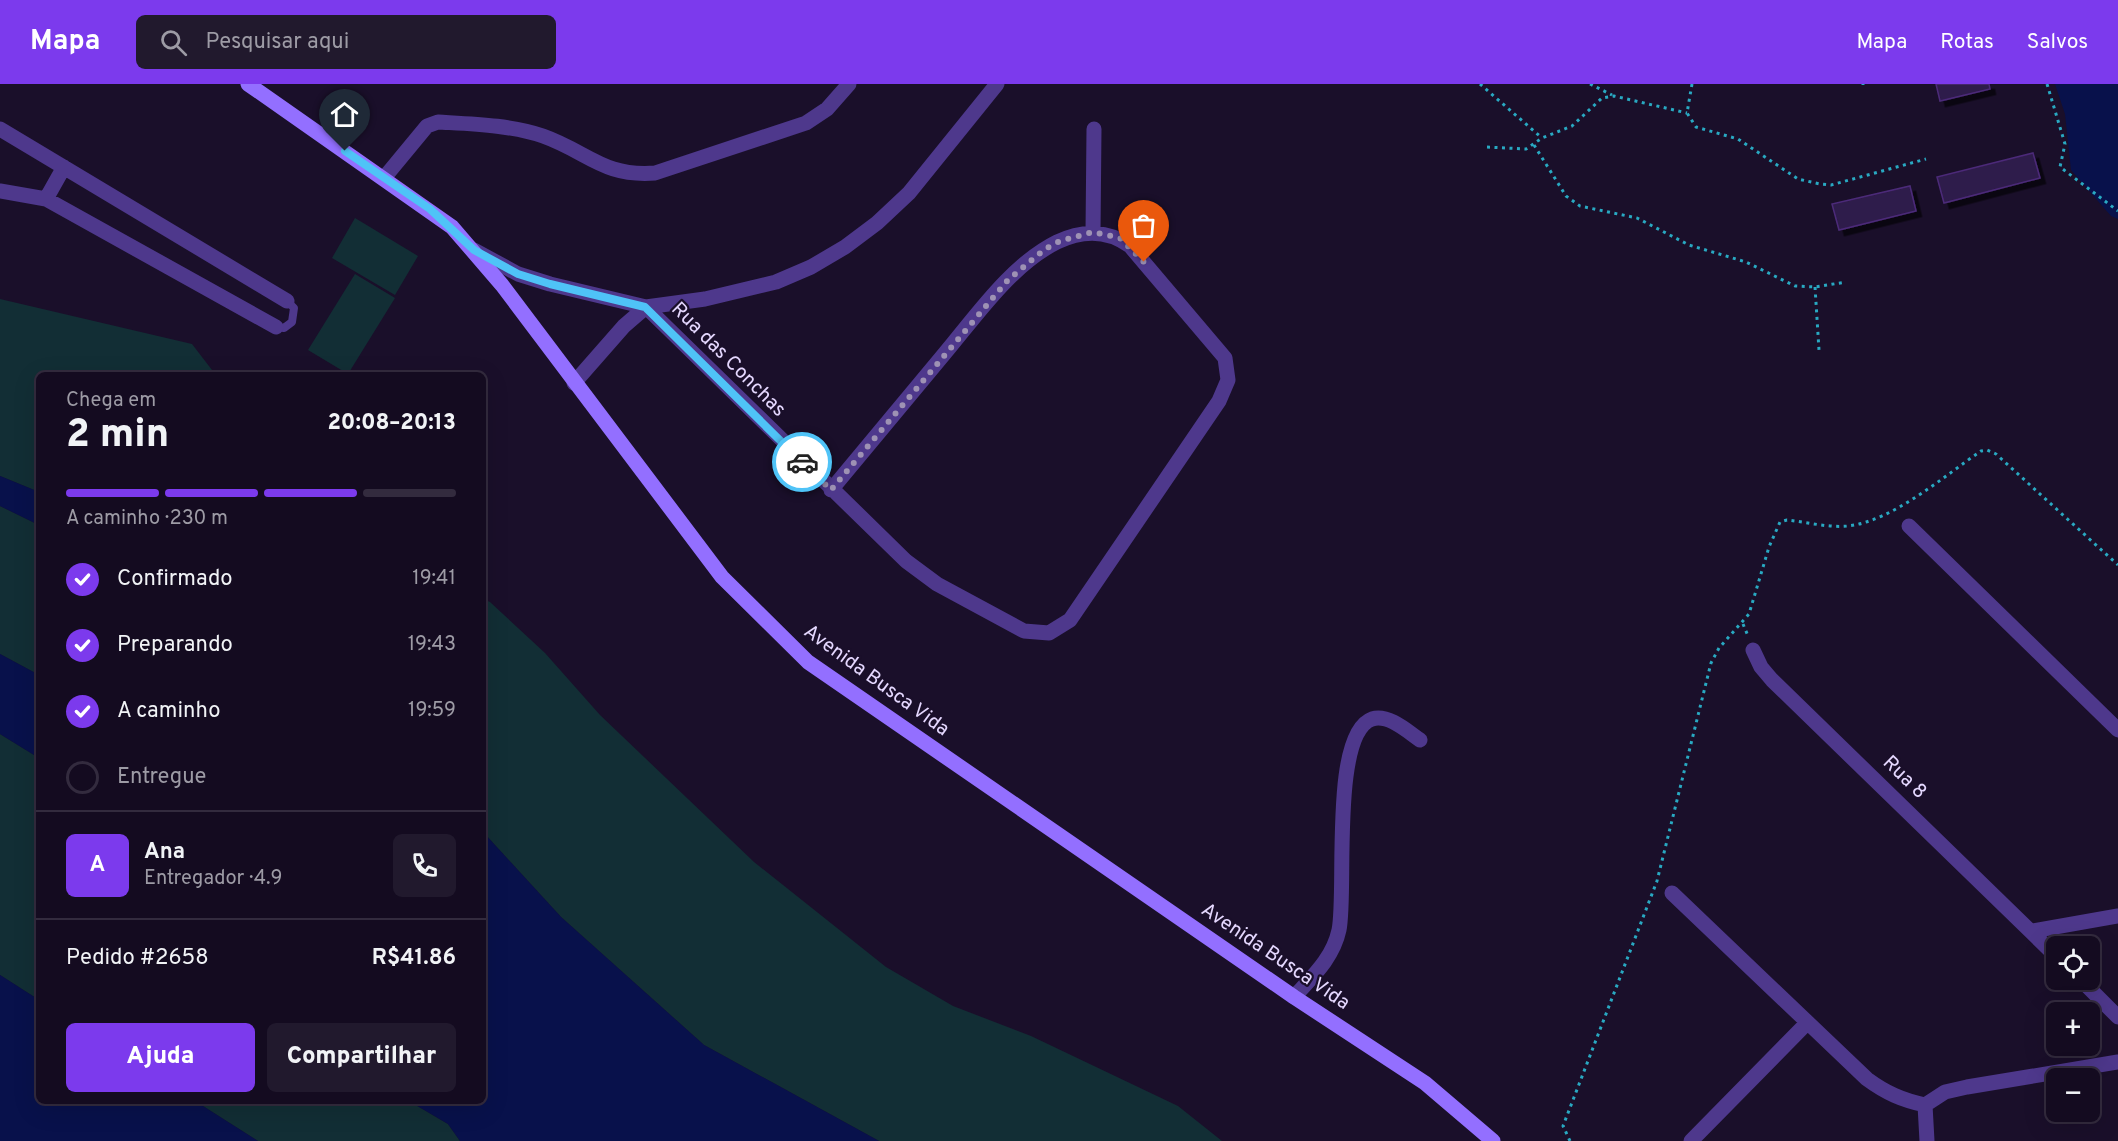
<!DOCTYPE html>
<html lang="pt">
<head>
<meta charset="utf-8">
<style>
  body { margin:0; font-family:Overpass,sans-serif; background:#21192d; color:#f1f3f6; height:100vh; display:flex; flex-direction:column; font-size:22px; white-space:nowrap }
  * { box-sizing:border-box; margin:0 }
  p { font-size:20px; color:#9d9ba5 }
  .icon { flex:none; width:33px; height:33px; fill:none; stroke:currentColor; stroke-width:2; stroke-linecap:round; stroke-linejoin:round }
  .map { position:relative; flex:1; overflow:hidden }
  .drawer { position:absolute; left:36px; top:288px; width:450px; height:732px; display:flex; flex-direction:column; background:#140b20; border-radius:9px; box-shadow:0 6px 24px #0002,0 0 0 2px #332b3e }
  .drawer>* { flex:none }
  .controls { position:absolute; left:2046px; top:852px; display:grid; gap:12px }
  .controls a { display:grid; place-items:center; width:54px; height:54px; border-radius:9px; background:#140b20; box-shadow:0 6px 24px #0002,0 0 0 2px #332b3e; font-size:30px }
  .pin { position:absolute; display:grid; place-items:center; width:51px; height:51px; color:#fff; margin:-62px -26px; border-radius:50% 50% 50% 0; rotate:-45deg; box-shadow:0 0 6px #0007 }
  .pin .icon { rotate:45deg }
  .courier { position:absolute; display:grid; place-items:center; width:60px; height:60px; margin:-30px; border:4px solid #4fc3f7; border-radius:50%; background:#fff; color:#222; box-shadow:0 2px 8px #0007 }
  .head em { font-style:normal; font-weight:800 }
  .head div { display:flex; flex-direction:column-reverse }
  .head { display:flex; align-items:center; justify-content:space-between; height:102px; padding:0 30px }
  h1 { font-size:39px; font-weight:800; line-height:45px }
  .bar { display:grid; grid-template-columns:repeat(4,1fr); gap:9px 6px; align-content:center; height:72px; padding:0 30px }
  .bar i { height:8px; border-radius:4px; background:#332b3e }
  .bar .selected { background:#7c3aed }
  .bar p { grid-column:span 4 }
  .line { display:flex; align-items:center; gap:15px; padding:0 30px; border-top:2px solid #332b3e }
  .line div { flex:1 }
  .round { display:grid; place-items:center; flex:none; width:63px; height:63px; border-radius:9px; background:#21192d }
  ol { padding:0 30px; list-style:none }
  li { display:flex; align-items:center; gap:18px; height:66px }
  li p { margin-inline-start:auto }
  li .icon { padding:6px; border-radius:50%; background:#7c3aed; color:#fff; stroke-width:4 }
  li:last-child { color:#9d9ba5 }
  li i { width:33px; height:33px; border:3px solid #332b3e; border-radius:50% }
  .action { display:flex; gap:12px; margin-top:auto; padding:12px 30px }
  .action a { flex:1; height:69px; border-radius:9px; background:#7c3aed; color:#fff; font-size:24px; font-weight:800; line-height:69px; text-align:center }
  .action a+a { background:#21192d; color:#f1f3f6 }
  header { display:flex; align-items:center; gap:36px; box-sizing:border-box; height:84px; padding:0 30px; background:#7c3aed; color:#fff }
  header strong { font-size:28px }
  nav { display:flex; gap:33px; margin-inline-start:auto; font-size:21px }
  .search { width:420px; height:54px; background:#21192d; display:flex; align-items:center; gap:15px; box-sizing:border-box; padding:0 21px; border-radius:9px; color:#9d9ba5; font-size:22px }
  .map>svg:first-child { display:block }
  .green { fill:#122e35 }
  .water { fill:#08114b }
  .building { fill:#2f1a4c; stroke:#4c2b79; stroke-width:1.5; filter:url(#shadow) }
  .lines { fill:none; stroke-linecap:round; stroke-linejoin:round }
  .path { stroke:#29a9c2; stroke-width:3; stroke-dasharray:3 4.5; stroke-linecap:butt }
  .lane { stroke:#4e388c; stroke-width:8 }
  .street { stroke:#4e388c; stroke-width:15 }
  .secondary { stroke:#936fff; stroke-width:15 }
  .done { stroke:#9e92b4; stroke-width:6; stroke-dasharray:0 10.8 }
  .route { stroke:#4fc3f7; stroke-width:8 }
  .labels { text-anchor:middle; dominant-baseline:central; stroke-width:4.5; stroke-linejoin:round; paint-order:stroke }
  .street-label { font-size:20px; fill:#e5d8ff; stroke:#1a0f2a }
</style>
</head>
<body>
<header>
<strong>Mapa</strong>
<div class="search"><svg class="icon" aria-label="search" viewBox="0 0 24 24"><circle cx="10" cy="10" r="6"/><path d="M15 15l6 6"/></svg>Pesquisar aqui</div>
<nav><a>Mapa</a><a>Rotas</a><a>Salvos</a></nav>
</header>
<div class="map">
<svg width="2118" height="1057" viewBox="0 0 2118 1057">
  <defs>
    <filter id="shadow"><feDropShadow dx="5.5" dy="5.5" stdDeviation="0" flood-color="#0009"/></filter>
  </defs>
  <rect width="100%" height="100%" fill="#1a0f2a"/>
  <!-- green -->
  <path class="green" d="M355,134L418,172L395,211L332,174Z
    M355,190L395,214L348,290L308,266Z
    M0,215L192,260L212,286L209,291H39V408L0,392Z
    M0,422L39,441V591L0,570Z
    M483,515L490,518L545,569L600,631L754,778L886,883L953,922L1031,952L1178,1022L1222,1057H879L704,961L561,833L483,748Z
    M0,650L39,674V916L0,891Z
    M195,1017H409L448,1040L460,1057H258Z"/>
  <!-- water -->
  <path class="water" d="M2055,0H2118V135L2111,132L2071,86L2065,30Z
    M0,392L39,408V441L0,422Z
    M0,570L39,591V674L0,650Z
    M483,748L561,833L704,961L879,1057H460L448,1040L409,1017H483Z
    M0,891L39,916V1017H195L258,1057H0Z"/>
  <!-- building -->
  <path class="building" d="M1936,0H1989L1990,5L1940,17Z
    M2033,69L2040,94L1944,119L1937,93Z
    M1910,102L1916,127L1839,146L1832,120Z"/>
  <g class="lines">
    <!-- path -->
    <path class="path" d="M1480,0L1542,54
      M1590,0L1612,11
      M1692,0L1687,29L1696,43L1738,55L1798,95L1820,100L1831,101L1926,75
      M2047,0L2065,60L2060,83L2118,127
      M1863,1V0
      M1534,61L1566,112L1580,122L1637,134L1689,161L1746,178L1795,202L1815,203L1846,198
      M1487,63L1526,65L1542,54L1572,42L1602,14L1614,12L1687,29
      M1815,203L1819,266
      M1743,540L1748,552
      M1570,1057L1563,1042L1657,797L1711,579L1719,564L1749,530L1769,463L1780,438L1787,436C1807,438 1828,444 1848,442C1893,437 1944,392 1981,367L1987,366L1996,370L2118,481"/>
    <!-- lane -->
    <path class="lane" d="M276,243L284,244L292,238L294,224L287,217"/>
    <!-- street -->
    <path class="street" d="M0,45L287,217
      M384,94L427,42L438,38C472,40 511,41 543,52C588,68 603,93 655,89L806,39L827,25L849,0
      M0,107L46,115L276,243
      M46,115L64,83
      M1093,148L1094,45
      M474,166L518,190L550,200L646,223L705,215L776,198L811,183L845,163L877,139L909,109L997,0
      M646,223L906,477L937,500L1024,547L1049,549L1070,536L1219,317L1228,296L1225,274L1130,162C1108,146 1082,146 1057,158C1011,181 977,231 945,269C907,315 869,360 831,406
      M574,299L624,242L646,223
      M1909,442L2118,646
      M1753,566L1761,583L1772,596L2056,872
      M1672,809L1867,995C1886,1009 1902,1016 1925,1021L1945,1008L1967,1003L2118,978
      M2032,847L2118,832
      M2081,896L2118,933
      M1294,913C1313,892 1333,874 1339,846C1347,809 1330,650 1372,635C1389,630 1407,647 1420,656
      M1925,1021L1927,1057
      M1691,1057L1807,939"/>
    <!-- secondary -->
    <path class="secondary" d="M248,0L452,143L502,201L722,493L808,578L1294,913L1425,999L1493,1057"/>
  </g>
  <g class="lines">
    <!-- done -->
    <path class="done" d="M802,378L831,406L1008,196L1045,165L1060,157L1093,148L1120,154L1144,178"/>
    <!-- route -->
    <path class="route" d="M345,67L430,125L474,166L518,190L550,200L645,223L802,378"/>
  </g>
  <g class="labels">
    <!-- street labels -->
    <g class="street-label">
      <text transform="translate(728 276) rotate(45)">Rua das Conchas</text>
      <text transform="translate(876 597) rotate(36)">Avenida Busca Vida</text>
      <text transform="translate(1904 694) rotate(44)">Rua 8</text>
      <text transform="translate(1275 873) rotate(34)">Avenida Busca Vida</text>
    </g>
  </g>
</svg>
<div class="controls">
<a><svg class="icon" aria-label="locate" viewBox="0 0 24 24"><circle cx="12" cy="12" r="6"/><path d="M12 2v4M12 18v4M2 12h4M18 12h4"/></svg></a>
<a>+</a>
<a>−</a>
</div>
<div class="pin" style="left:1144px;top:178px;background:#ea580c"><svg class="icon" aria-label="bag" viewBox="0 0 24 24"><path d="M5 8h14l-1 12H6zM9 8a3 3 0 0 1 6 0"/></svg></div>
<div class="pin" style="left:345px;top:67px;background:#1f2937"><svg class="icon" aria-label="home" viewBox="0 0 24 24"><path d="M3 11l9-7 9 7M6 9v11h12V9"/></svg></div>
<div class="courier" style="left:802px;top:378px"><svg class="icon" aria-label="car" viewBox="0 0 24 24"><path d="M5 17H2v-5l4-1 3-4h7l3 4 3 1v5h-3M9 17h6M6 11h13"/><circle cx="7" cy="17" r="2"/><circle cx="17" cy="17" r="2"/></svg></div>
<section class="drawer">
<div class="head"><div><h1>2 min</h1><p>Chega em</p></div><em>20:08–20:13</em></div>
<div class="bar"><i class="selected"></i><i class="selected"></i><i class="selected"></i><i></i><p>A caminho · 230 m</p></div>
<ol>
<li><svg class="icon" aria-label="check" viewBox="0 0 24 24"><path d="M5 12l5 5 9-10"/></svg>Confirmado<p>19:41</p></li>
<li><svg class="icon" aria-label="check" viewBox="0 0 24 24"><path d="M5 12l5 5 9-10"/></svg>Preparando<p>19:43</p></li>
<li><svg class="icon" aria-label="check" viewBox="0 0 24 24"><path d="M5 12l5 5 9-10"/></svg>A caminho<p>19:59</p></li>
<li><i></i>Entregue</li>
</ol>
<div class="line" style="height:108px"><b class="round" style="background:#7c3aed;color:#fff">A</b><div><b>Ana</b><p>Entregador · 4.9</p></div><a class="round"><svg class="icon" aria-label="phone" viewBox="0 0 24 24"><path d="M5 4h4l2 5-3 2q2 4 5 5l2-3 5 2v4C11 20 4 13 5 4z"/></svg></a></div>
<div class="line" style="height:78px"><div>Pedido #2658</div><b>R$41.86</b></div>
<div class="action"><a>Ajuda</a><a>Compartilhar</a></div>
</section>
</div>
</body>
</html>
